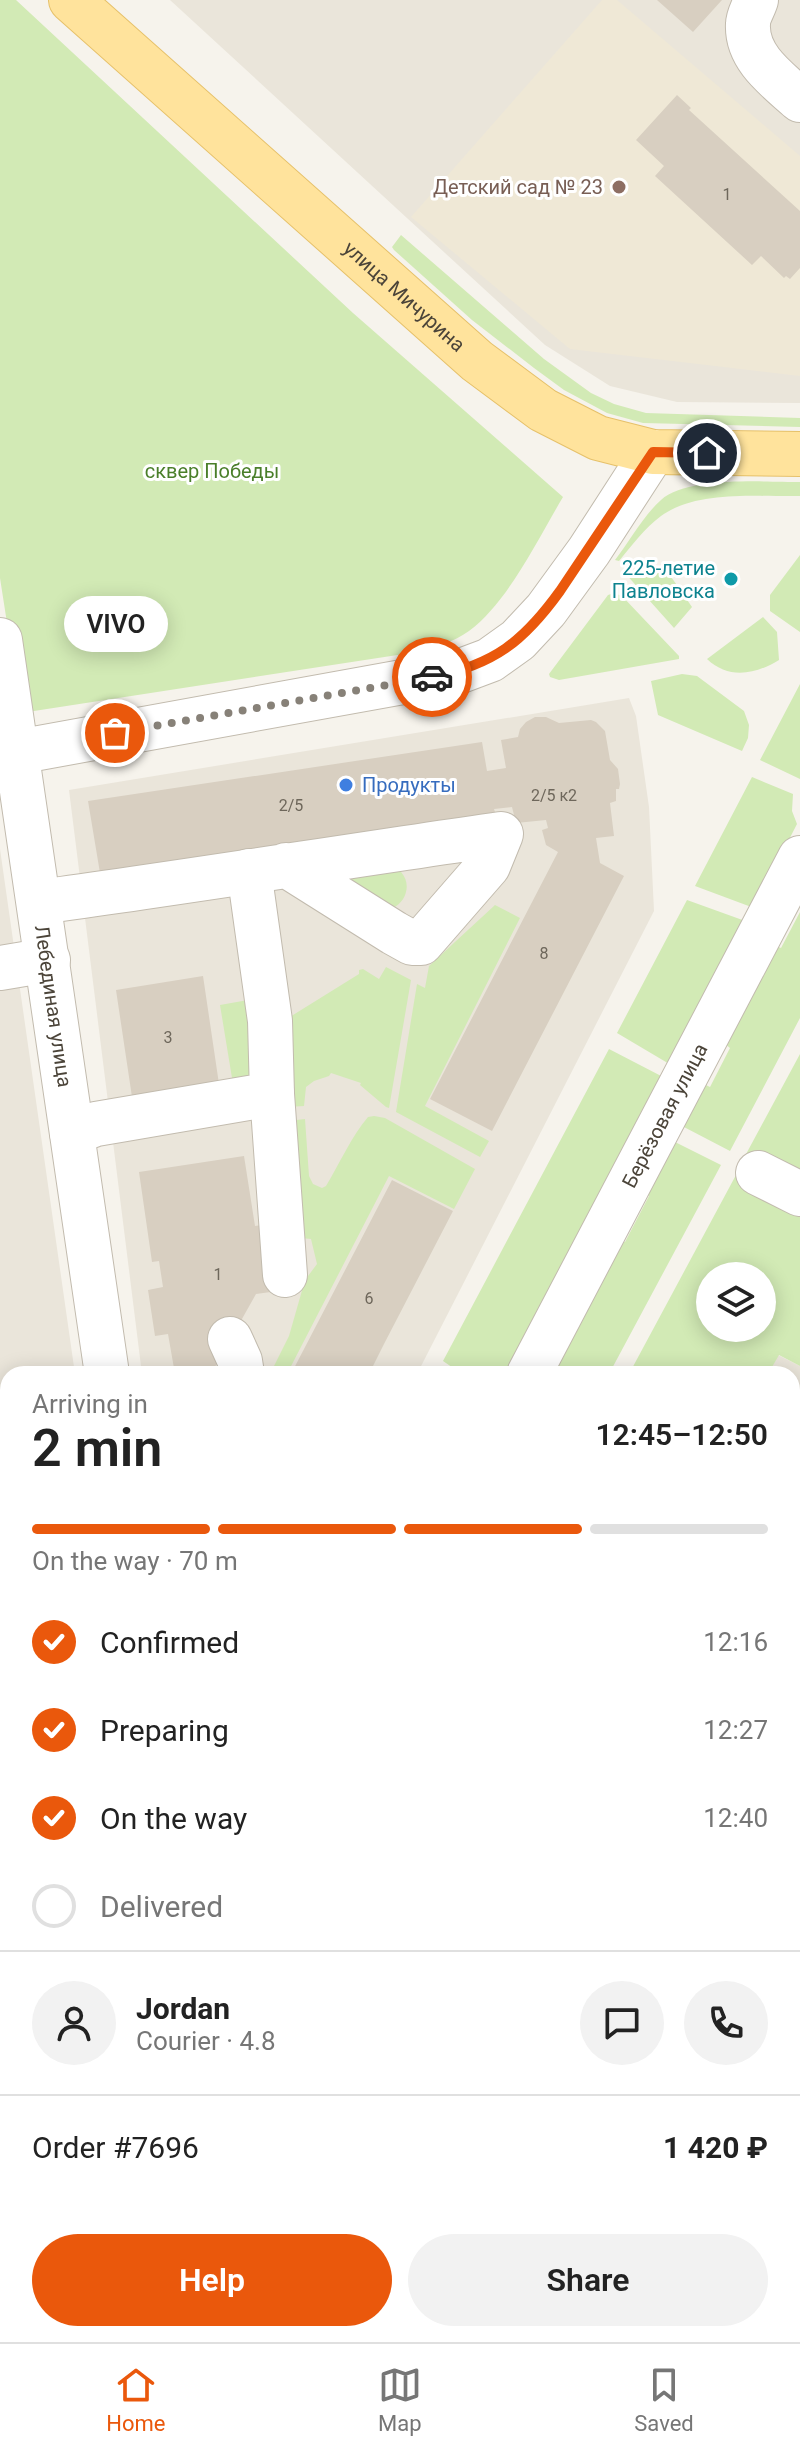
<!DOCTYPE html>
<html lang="en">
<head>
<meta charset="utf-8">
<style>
  body { margin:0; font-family:Roboto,sans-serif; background:#f2f2f2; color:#222; height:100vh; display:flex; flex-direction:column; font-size:30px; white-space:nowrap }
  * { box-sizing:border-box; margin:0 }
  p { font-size:26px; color:#767676 }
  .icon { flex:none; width:44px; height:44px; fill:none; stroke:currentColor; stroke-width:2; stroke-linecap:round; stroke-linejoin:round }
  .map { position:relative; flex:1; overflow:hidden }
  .details { position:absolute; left:0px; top:1366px; width:800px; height:976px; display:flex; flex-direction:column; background:#fff; border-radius:24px 24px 0 0; box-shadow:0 4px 20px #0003 }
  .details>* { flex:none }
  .buttons { position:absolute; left:696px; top:1262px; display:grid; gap:16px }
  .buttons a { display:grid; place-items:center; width:80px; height:80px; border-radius:50%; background:#fff; box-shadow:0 4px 20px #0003; font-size:40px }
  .pin { position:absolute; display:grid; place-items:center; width:68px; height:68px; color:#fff; margin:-34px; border:4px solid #fff; border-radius:50%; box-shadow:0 2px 8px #0007 }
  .courier { position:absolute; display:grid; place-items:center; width:80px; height:80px; margin:-40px; border:6px solid #ea580c; border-radius:50%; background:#fff; color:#222; box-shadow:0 2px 10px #0007 }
  .bubble { position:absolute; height:56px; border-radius:28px; background:#fff; box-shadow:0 4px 20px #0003; font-size:26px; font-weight:600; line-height:56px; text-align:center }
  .overview em { font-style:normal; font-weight:600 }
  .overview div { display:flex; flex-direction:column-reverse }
  .overview { display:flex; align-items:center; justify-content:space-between; height:136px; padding:0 32px }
  h1 { font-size:52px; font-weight:600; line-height:60px }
  .bar { display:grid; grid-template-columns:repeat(4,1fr); gap:12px 8px; align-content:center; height:96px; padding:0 32px }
  .bar i { height:10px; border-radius:6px; background:#e0e0e0 }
  .bar .active { background:#ea580c }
  .bar p { grid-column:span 4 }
  .line { display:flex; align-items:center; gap:20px; padding:0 32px; border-top:2px solid #e0e0e0 }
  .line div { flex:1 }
  .round { display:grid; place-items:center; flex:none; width:84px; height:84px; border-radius:42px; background:#f2f2f2 }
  ol { padding:0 32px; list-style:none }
  li { display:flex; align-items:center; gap:24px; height:88px }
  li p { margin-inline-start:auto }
  li .icon { padding:8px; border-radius:50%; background:#ea580c; color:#fff; stroke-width:4 }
  li:last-child { color:#767676 }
  li i { width:44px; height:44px; border:4px solid #e0e0e0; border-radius:50% }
  .button { display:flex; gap:16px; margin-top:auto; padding:16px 32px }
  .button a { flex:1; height:92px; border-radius:48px; background:#ea580c; color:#fff; font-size:32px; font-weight:600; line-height:92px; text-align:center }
  .button a+a { background:#f2f2f2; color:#222 }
  .dock { display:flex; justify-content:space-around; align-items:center; height:112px; border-top:2px solid #e0e0e0; background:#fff; font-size:22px; color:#767676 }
  .dock a { display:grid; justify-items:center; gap:4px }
  .dock .active { color:#ea580c }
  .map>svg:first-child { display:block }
  .residential { fill:#eae5da }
  .education { fill:#efe8d6 }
  .green { fill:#d2eab5; fill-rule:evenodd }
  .building { fill:#d8cfc1 }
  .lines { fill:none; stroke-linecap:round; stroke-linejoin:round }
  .minor-casing { stroke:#c2bbae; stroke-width:46 }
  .major-casing { stroke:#e6c16a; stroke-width:46 }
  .minor { stroke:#fff; stroke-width:44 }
  .major { stroke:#ffe39c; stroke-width:44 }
  .done { stroke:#878178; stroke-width:8; stroke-dasharray:0 14.4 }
  .route { stroke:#ea580c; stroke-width:10 }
  .education-dot { fill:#8d6e63; stroke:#fff; stroke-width:3 }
  .culture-dot { fill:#0f9aa8; stroke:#fff; stroke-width:3 }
  .shop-dot { fill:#3f7fe0; stroke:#fff; stroke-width:3 }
  .labels { text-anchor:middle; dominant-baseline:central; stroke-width:6; stroke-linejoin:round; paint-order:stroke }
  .number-label { font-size:16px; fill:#6e675b }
  .education-label { font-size:20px; fill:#785e54; stroke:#fff; text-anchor:end }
  .street-label { font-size:20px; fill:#4b4439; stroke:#fff }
  .park-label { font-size:20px; fill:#4a7f2a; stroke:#fff }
  .culture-label { font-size:20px; fill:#0d838f; stroke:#fff; text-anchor:end }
  .shop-label { font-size:20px; fill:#366cbe; stroke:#fff; text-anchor:start }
</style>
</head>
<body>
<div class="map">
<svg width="800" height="2342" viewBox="0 0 800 2342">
  <rect width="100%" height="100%" fill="#f6f3ec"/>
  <!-- residential -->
  <path class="residential" d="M170,0H800V403L677,402L610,386L545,345Z
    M629,698L636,716L649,807L654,911L417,1374H142L69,790Z
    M0,849L75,1374H8V1548L0,1550Z
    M778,1355L800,1366V1648L792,1644V1374H768Z
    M8,1626V1901L0,1903V1627Z"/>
  <!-- education -->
  <path class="education" d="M602,0H617L800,156V376L570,349L411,217Z"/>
  <!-- green -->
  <path class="green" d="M0,0H16L353,313L563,497C538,539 508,602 469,631C454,642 435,647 417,652L21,713L0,578Z
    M401,235L544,359L591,393L614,404L646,413L800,418V427L643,423L607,413L564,390L534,368L472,320L394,250L392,247Z
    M800,482V496C758,497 697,490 661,516C645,528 632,545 619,561L615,560C630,541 643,516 661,500C688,476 764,482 800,482Z
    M800,555V632L770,611V595Z
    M665,568L692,607L674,628L624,572Z
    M614,593L622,596L679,656V659L559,680L550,677L549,674L608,595Z
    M763,617L777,632L779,660C756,674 729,680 707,659Z
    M682,674L697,676L744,711L749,725L748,738L742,751L658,715L651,681Z
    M800,684V779L760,760Z
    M752,777L793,794L792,811L797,824L754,908L695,886Z
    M389,864C390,865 400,871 401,872C412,884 406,902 393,908L349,886L352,873Z
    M687,900L748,922L671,1065L617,1033Z
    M495,905L520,918L425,1106L489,1141L480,1157L396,1112L417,984L425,988L429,966Z
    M800,912V1018L730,1151L682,1126L704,1084L710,1087L730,1048L725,1044L776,946L781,948Z
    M386,967L411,980L389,1108L386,1107L360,1085L361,1083L331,1073L329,1076L314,1081L306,1087L304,1106L288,1107L285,1020L359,974V970L363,969L379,979Z
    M248,1000L261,1075L233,1084L220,1005Z
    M609,1049L665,1078L510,1374H462L443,1361Z
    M800,1054V1183L745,1156Z
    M374,1116L385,1118L475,1169L454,1209L389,1176L287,1374H270L289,1336L305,1280L317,1264L311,1239L291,1237L288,1121L305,1119L309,1176L313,1184L322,1188L326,1186C340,1163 351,1137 368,1117Z
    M673,1141L721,1165L609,1374H548L620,1240L625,1242L649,1196L645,1194Z
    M736,1175L800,1206V1366L779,1355L768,1374H629ZM710,1276H762V1328H710Z
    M792,1687L800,1691V2342H87L91,2334H792Z
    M8,1985V2154L0,2169V1986Z
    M8,2188V2333L0,2342V2203Z"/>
  <!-- building -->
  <path class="building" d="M657,0H722L693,32Z
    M677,95L691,108L689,110L800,211V268L790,279L786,276L784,278L761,256L752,265L655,176L664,166L636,140Z
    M535,717H546L559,723L591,720L596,722L605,731L610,760L618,769L620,784L619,789H616V801L610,803L614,836L596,838L600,863L624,876L492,1131L430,1099L558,852L546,845L542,830L548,828L546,820L516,823L512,807L494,809L496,815L100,873L88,801L482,742L487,771L506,768L501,740L518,737L520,729L526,722Z
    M203,976L219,1084L132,1097L116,990Z
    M244,1156L255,1226L268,1224L278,1291L256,1294L211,1374H175L168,1334L155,1336L148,1290L163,1287L159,1261L152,1262L139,1172Z
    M392,1180L453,1211L384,1344L369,1374H291Z
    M8,1401V1513L0,1515V1402Z
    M792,1433L800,1437V1482L798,1486L800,1497L792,1508Z"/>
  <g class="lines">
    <defs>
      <g id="minor">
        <path d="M756,0C754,7 748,16 748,24C746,58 778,80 800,100"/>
        <path id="s1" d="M0,640L107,1374"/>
        <path d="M0,755L458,672L490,660L518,640L546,610L589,551L653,452"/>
        <path d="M40,902C194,881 347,856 501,834L488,866L421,943H412L394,933L286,865"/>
        <path d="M0,968L48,960"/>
        <path d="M272,1094L285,1275"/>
        <path d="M72,1133L96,1124L272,1094L270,1021L249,871"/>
        <path d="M758,1173L800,1194"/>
        <path d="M230,1339L240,1361L242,1374"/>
        <path id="s2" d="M529,1374L800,858"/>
        <path d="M0,1595L8,1594"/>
        <path d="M792,1676L800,1680"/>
        <path d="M0,1734L8,1732"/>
        <path d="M0,1958L8,1956"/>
        <path d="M21,2342L25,2334"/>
      </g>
      <g id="major">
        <path id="s3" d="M71,0L477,361L543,410L598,438L653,452L800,454"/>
      </g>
    </defs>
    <!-- minor casing -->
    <use href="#minor" class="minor-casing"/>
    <!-- major casing -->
    <use href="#major" class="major-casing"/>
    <!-- minor -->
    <use href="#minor" class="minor"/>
    <!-- major -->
    <use href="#major" class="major"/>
  </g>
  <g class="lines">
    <!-- done -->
    <path class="done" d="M115,733L432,677"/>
    <!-- route -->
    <path class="route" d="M432,677C494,665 524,641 560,591L653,452L707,453"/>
  </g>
  <!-- markers -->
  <circle class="education-dot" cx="619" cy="187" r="8"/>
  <circle class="culture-dot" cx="731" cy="579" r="8"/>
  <circle class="shop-dot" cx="346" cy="785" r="8"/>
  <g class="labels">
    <!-- number labels -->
    <g class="number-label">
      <text x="727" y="194">1</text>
      <text x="554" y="795">2/5 к2</text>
      <text x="291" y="805">2/5</text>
      <text x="544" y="953">8</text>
      <text x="168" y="1037">3</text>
      <text x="218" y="1274">1</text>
      <text x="369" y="1298">6</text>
    </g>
    <!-- education labels -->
    <g class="education-label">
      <text x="603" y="187">Детский сад № 23</text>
    </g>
    <!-- street labels -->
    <g class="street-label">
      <text stroke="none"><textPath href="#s3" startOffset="446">улица Мичурина</textPath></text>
      <text stroke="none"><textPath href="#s1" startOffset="370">Лебединая улица</textPath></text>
      <text stroke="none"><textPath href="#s2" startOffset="292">Берёзовая улица</textPath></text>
    </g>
    <!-- park labels -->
    <g class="park-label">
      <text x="212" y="471">сквер Победы</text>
    </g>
    <!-- culture labels -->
    <g class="culture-label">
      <text x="715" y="568">225-летие<tspan x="715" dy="23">Павловска</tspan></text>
    </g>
    <!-- shop labels -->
    <g class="shop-label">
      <text x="362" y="785">Продукты</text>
    </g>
  </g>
</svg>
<div class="buttons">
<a><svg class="icon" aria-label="layers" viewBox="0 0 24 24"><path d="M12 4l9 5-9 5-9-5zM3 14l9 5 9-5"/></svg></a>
</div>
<div class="pin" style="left:115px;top:733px;background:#ea580c"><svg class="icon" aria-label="bag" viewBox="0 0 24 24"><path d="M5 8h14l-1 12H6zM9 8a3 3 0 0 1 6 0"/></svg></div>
<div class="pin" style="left:707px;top:453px;background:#1f2937"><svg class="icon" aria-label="home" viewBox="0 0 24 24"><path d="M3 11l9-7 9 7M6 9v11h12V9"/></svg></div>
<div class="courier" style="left:432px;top:677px"><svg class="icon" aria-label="car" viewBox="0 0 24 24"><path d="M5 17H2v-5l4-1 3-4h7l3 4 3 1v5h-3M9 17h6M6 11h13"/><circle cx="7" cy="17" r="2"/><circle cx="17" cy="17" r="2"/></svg></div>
<div class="bubble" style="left:64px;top:596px;width:104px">VIVO</div>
<section class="details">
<div class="overview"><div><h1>2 min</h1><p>Arriving in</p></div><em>12:45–12:50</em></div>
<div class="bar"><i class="active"></i><i class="active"></i><i class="active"></i><i></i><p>On the way · 70 m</p></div>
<ol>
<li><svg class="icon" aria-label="check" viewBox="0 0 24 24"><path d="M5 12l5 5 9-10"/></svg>Confirmed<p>12:16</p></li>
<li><svg class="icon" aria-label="check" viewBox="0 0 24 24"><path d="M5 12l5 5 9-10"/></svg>Preparing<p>12:27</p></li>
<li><svg class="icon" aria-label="check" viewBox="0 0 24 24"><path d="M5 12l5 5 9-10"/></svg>On the way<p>12:40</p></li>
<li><i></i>Delivered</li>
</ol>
<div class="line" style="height:144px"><a class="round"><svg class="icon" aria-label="person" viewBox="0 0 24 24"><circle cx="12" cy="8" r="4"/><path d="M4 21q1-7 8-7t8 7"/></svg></a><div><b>Jordan</b><p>Courier · 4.8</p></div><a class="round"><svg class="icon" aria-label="chat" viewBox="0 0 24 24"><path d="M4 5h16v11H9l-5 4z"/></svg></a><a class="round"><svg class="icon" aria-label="phone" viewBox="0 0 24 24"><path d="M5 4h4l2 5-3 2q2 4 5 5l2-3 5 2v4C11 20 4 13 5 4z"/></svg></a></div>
<div class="line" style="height:104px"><div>Order #7696</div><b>1 420 ₽</b></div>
<div class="button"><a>Help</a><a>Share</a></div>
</section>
</div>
<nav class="dock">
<a class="active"><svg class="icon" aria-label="home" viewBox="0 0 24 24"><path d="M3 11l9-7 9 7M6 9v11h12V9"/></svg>Home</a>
<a><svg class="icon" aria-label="map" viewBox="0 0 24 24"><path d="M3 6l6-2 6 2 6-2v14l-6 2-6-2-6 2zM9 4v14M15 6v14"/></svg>Map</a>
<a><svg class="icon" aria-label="saved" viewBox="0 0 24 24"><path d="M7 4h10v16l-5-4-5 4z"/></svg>Saved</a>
</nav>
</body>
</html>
